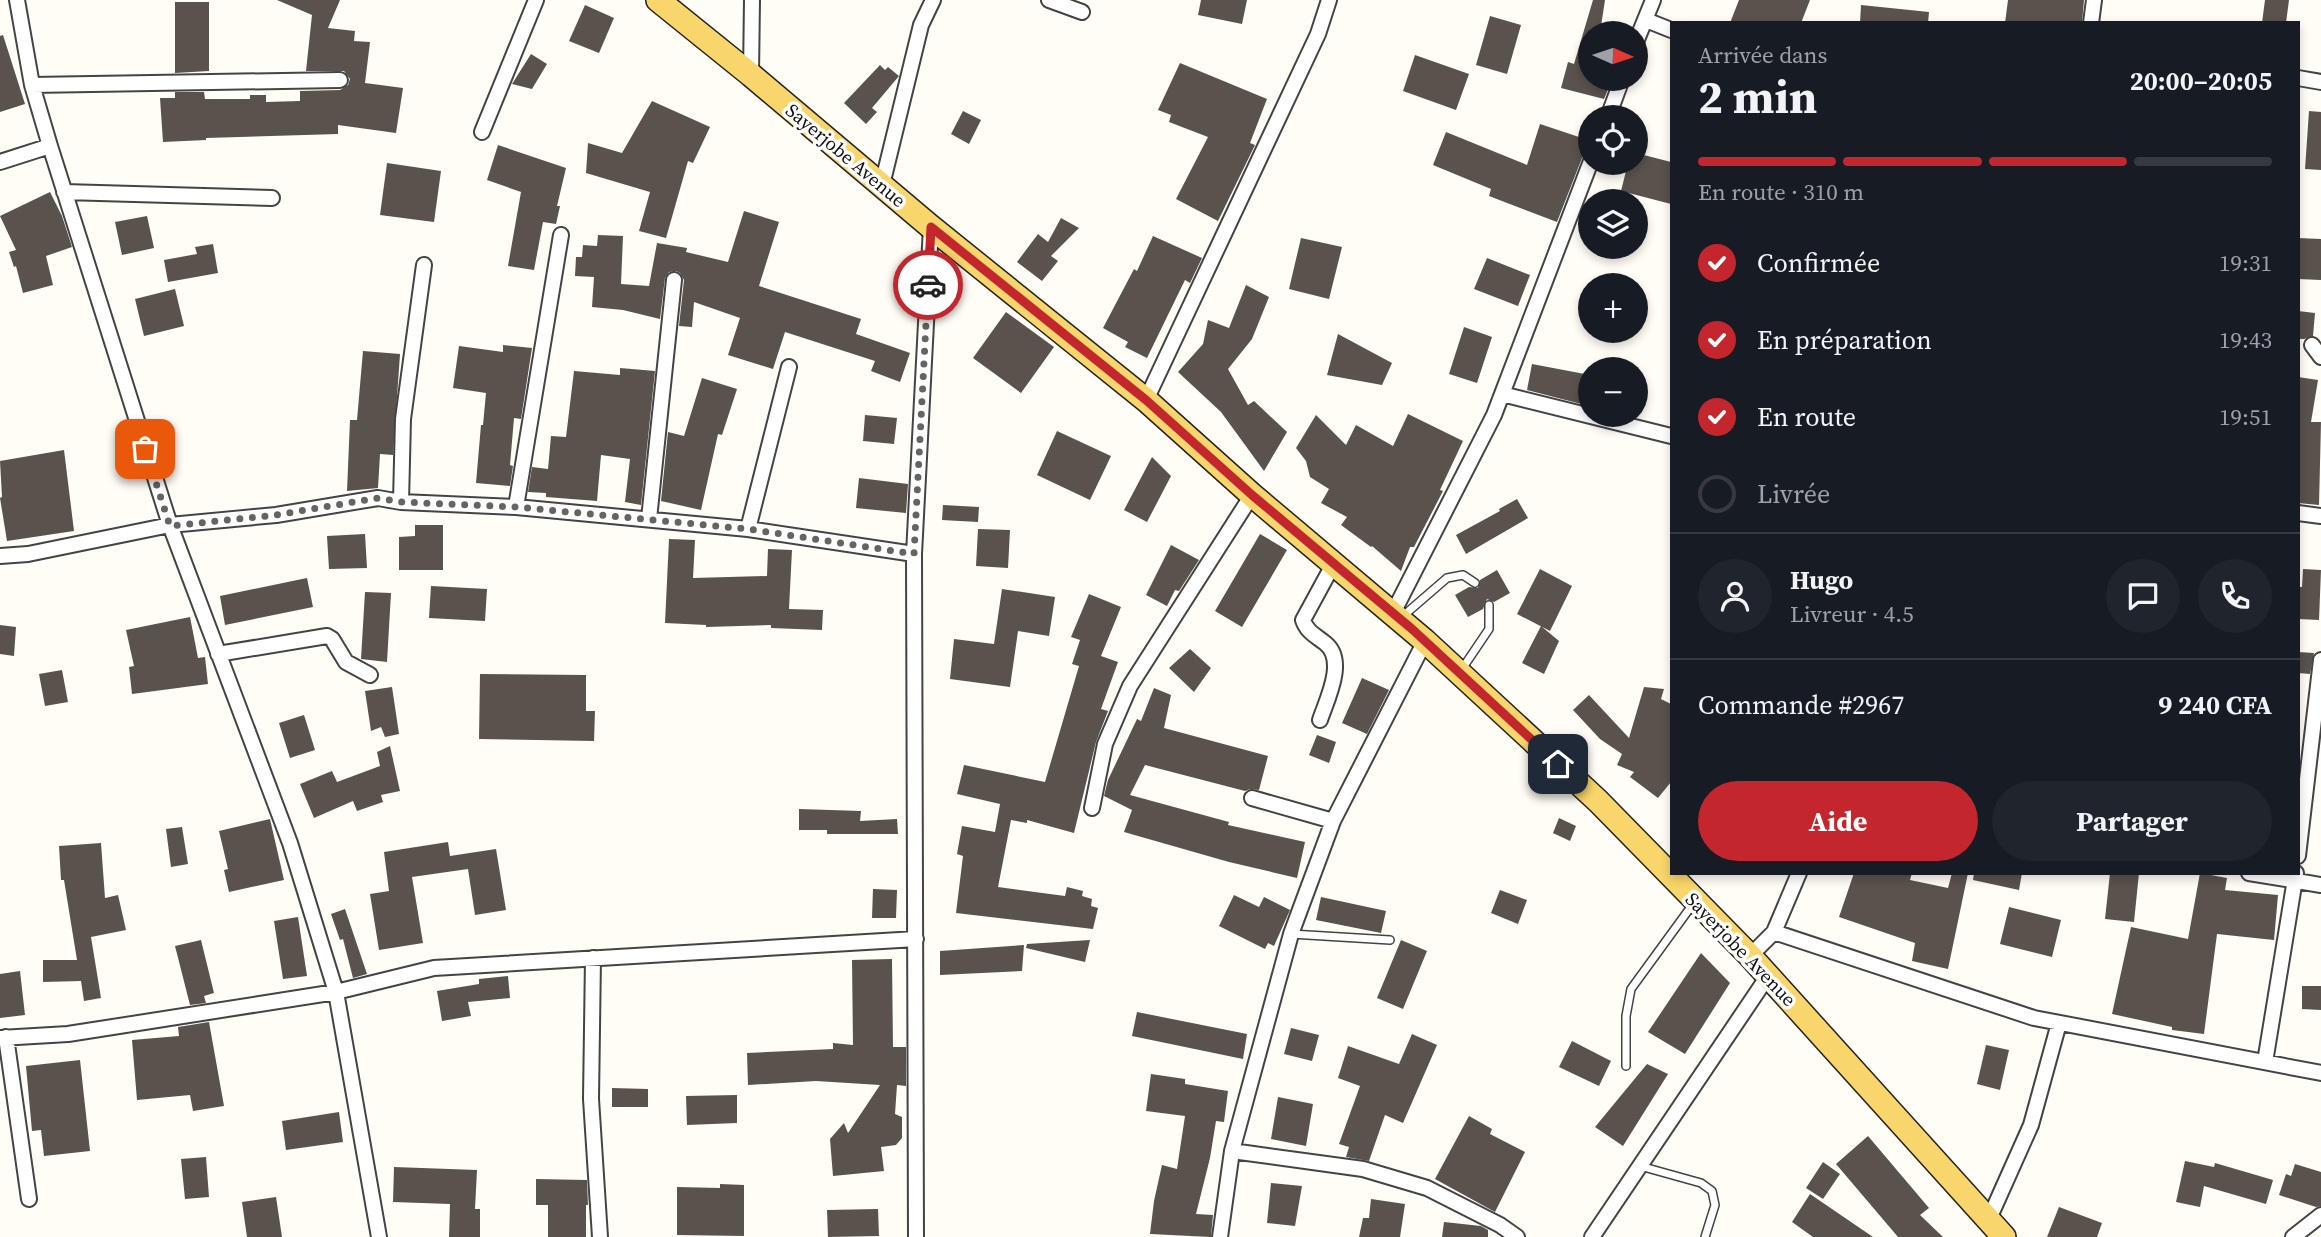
<!DOCTYPE html>
<html lang="fr">
<head>
<meta charset="utf-8">
<style>
  body { margin:0; font-family:"Source Serif 4",serif; background:#20242c; color:#f1f3f6; height:100vh; display:flex; flex-direction:column; font-size:26px; white-space:nowrap }
  * { box-sizing:border-box; margin:0 }
  p { font-size:23px; color:#9ea1a6 }
  .icon { flex:none; width:38px; height:38px; fill:none; stroke:currentColor; stroke-width:2; stroke-linecap:round; stroke-linejoin:round }
  .map { position:relative; flex:1; overflow:hidden }
  .side { position:absolute; left:1670px; top:21px; width:630px; height:854px; display:flex; flex-direction:column; background:#171b24; border-radius:0px; box-shadow:0 4px 10px #0003 }
  .side>* { flex:none }
  .needle { width:46px; rotate:93deg }
  .fabs { position:absolute; left:1578px; top:21px; display:grid; gap:14px }
  .fabs a { display:grid; place-items:center; width:70px; height:70px; border-radius:50%; background:#171b24; box-shadow:0 4px 10px #0003; font-size:35px }
  .pin { position:absolute; display:grid; place-items:center; width:60px; height:60px; color:#fff; margin:-30px; border-radius:14px; box-shadow:0 4px 10px #0006 }
  .courier { position:absolute; display:grid; place-items:center; width:70px; height:70px; margin:-35px; border:5px solid #c4262e; border-radius:50%; background:#fff; color:#222; box-shadow:0 2px 9px #0007 }
  .headline em { font-style:normal; font-weight:700 }
  .headline div { display:flex; flex-direction:column-reverse }
  .headline { display:flex; align-items:center; justify-content:space-between; height:119px; padding:0 28px }
  h1 { font-size:46px; font-weight:700; line-height:52px }
  .bar { display:grid; grid-template-columns:repeat(4,1fr); gap:10px 7px; align-content:center; height:84px; padding:0 28px }
  .bar i { height:9px; border-radius:5px; background:#363941 }
  .bar .selected { background:#c4262e }
  .bar p { grid-column:span 4 }
  .line { display:flex; align-items:center; gap:18px; padding:0 28px; border-top:2px solid #363941 }
  .line div { flex:1 }
  .round { display:grid; place-items:center; flex:none; width:74px; height:74px; border-radius:37px; background:#20242c }
  ol { padding:0 28px; list-style:none }
  li { display:flex; align-items:center; gap:21px; height:77px }
  li p { margin-inline-start:auto }
  li .icon { padding:7px; border-radius:50%; background:#c4262e; color:#fff; stroke-width:4 }
  li:last-child { color:#9ea1a6 }
  li i { width:38px; height:38px; border:4px solid #363941; border-radius:50% }
  .action { display:flex; gap:14px; margin-top:auto; padding:14px 28px }
  .action a { flex:1; height:80px; border-radius:42px; background:#c4262e; color:#fff; font-size:28px; font-weight:700; line-height:80px; text-align:center }
  .action a+a { background:#20242c; color:#f1f3f6 }
  .map>svg:first-child { display:block }
  .building { fill:#5a524d }
  .lines { fill:none; stroke-linecap:round; stroke-linejoin:round }
  .service-casing { stroke:#444; stroke-width:10 }
  .minor-casing { stroke:#444; stroke-width:18 }
  .primary-casing { stroke:#222; stroke-width:26 }
  .service { stroke:#fff; stroke-width:7 }
  .minor { stroke:#fff; stroke-width:14 }
  .primary { stroke:#f9d66b; stroke-width:23 }
  .done { stroke:#646461; stroke-width:7; stroke-dasharray:0 12.6 }
  .route { stroke:#c4262e; stroke-width:9 }
  .labels { text-anchor:middle; dominant-baseline:central; stroke-width:7; stroke-linejoin:round; paint-order:stroke }
  .street-label { font-size:19px; fill:#111; stroke:#fff }
</style>
</head>
<body>
<div class="map">
<svg width="2321" height="1237" viewBox="0 0 2321 1237">
  <rect width="100%" height="100%" fill="#fffdf5"/>
  <!-- building -->
  <path class="building" d="M277,0H340L328,28L355,31L354,41L370,42L365,83L403,88L396,133L338,125V134L206,138V140L163,142L160,98H175V92H204L205,99H250V95H266V102L300,101V91L340,90L348,85L350,79L344,71H306L312,15Z
    M1201,0H1247L1242,24L1198,15Z
    M1593,0H1605L1600,33H1591V79H1612L1604,99L1561,88L1568,62L1574,64Z
    M1739,0H1810L1801,23H1730Z
    M2008,0H2084L2082,23H2005Z
    M2265,0H2289L2286,23H2262Z
    M175,2H209V71L175,73Z
    M585,5L614,18L599,53L569,41Z
    M1861,5L1929,12L1928,23H1860Z
    M1490,16L1521,25L1507,74L1476,65Z
    M3,35L25,104L0,112V36Z
    M531,54L547,64L532,89L512,84Z
    M1415,55L1469,74L1456,110L1403,91Z
    M1180,63L1267,99L1250,143L1255,145L1218,221L1176,199L1208,137L1169,122L1171,115L1158,110Z
    M880,65L885,70L888,67L899,76L872,108L877,112L866,124L844,103Z
    M652,101L710,127L693,163L688,161L666,238L639,231L650,192L586,173L588,143L622,153Z
    M963,111L981,120L969,144L951,134Z
    M2309,111L2321,112V170L2305,169Z
    M1540,124L1591,141L1587,152L1582,158L1557,222L1489,196L1491,189L1433,165L1446,132L1527,165Z
    M498,145L566,168L557,206H560L556,224L543,222L534,270L508,266L521,192L487,180Z
    M1636,153L1671,162V204L1621,191L1628,163H1636Z
    M387,163L441,171L434,222L380,215Z
    M50,192L62,216L72,247L46,256L53,285L23,293L16,266L14,267L9,252L16,250L0,216Z
    M744,211L779,222L759,286L861,319L856,334L910,353L900,382L871,371L875,361L785,332L773,369L728,355L740,318L694,302L692,327L679,326L684,280L680,273L676,271L669,272L665,278L660,319L623,310L592,307L594,277L575,276L576,257H582L583,245L597,246L598,235L623,236L621,284L649,286L657,243L687,248L686,252L728,262Z
    M147,216L154,248L122,255L115,222Z
    M1061,218L1079,228L1051,256L1058,261L1042,281L1017,262L1038,234L1048,242Z
    M1153,236L1202,258L1190,283L1185,280L1147,358L1125,347L1128,342L1103,328L1134,269L1137,271Z
    M1301,238L1342,247L1329,299L1289,289Z
    M2298,238L2321,239V280L2298,279Z
    M213,244L218,273L168,282L164,260L197,254L195,247Z
    M1487,258L1530,275L1518,306L1474,289Z
    M1246,285L1269,297L1252,339L1228,369L1248,405L1254,401L1287,432L1264,471L1221,412L1178,372L1203,344L1208,320L1229,328Z
    M175,289L184,326L144,336L135,299Z
    M2298,311L2315,313L2313,336L2304,339H2298Z
    M1006,312L1054,347L1021,393L973,358Z
    M1464,327L1492,337L1477,383L1449,374Z
    M1338,334L1392,363L1382,385L1327,375Z
    M503,345L532,348L521,419L514,418L510,465L513,466L510,486L476,483L481,425H483L486,393L453,388L459,346L503,352Z
    M363,351L400,354L393,455L380,454L378,488L347,491L350,420H357Z
    M1532,364L1590,375L1585,405L1527,390Z
    M620,368L655,371L641,505L625,502L630,459L601,455L597,501L546,497V493L528,492L532,467L548,469L551,436L566,437L574,371L620,375Z
    M2298,377L2318,380L2311,422H2321L2319,505L2298,503Z
    M702,378L737,389L722,435L718,434L701,510L661,501L668,432L684,436Z
    M1408,414L1463,441L1440,490L1443,491L1414,547H1410L1401,571L1372,546L1371,547L1341,525L1347,517L1321,503L1329,489L1310,477L1306,461L1296,448L1316,415L1346,445L1356,425L1393,446Z
    M865,415L897,418L894,444L863,441Z
    M1057,431L1111,456L1090,500L1037,475Z
    M64,450L74,531L7,541L0,498L2,497L0,461Z
    M1152,457L1171,476L1147,522L1124,510Z
    M859,478L908,484L906,513L856,508Z
    M1517,499L1528,518L1466,554L1456,535L1500,511L1499,509Z
    M943,505L979,507L978,522L942,520Z
    M415,525H443V570H399V537L415,536Z
    M978,529L1010,530L1008,568L976,566Z
    M365,534L367,568L329,569L327,536Z
    M1260,534L1287,550L1242,627L1215,611Z
    M669,539L695,540L693,578L767,576L768,549L792,550L789,609L823,610L822,630L771,628V625L706,627V625L665,623Z
    M1171,545L1199,560L1179,591L1175,590L1167,606L1146,595Z
    M1540,569L1572,586L1550,631L1517,614Z
    M2303,569L2321,570L2319,620L2298,619V587H2302Z
    M1497,570L1510,593L1494,602L1487,599L1483,609L1468,617L1455,595L1469,587L1478,588L1480,580Z
    M307,578L313,607L225,625L220,596Z
    M431,586L487,589L485,621L429,618Z
    M1002,589L1055,597L1049,636L1018,631L1010,687L950,679L954,639L994,644Z
    M365,592L391,593L387,662L361,659Z
    M1089,594L1121,607L1101,656L1118,662L1101,709L1108,711L1096,742L1074,833L1027,820V823L1011,820L998,887L1065,896L1067,887L1083,891L1082,896L1092,899L1091,906L1098,908L1093,929L956,913L963,856L957,854L962,826L995,832L1000,804L957,794L964,765L1045,782L1079,666L1072,664L1080,640L1071,637Z
    M190,617L198,658L205,657L208,684L132,694L129,667L134,666L126,630Z
    M0,625L16,627L14,656L0,654Z
    M1541,626L1559,641L1544,674L1522,663Z
    M1190,649L1211,668L1194,692L1169,668Z
    M2298,652L2314,653L2310,674L2298,673Z
    M62,670L68,702L45,706L39,674Z
    M480,674L586,675V711H595L594,741L479,739Z
    M1362,678L1389,690L1367,734L1342,723Z
    M392,687L399,734L385,737L381,727L371,731L365,691Z
    M1644,687L1664,689L1661,699L1671,704V782L1658,798L1630,777L1634,772L1617,765L1622,754L1600,739L1573,710L1589,695L1629,738Z
    M1154,688L1171,695L1164,728L1268,756L1259,790L1250,789L1245,791L1145,765L1130,795L1229,822L1228,825L1305,842L1297,878L1229,862L1124,832L1132,810L1104,796L1108,780L1137,719L1141,721Z
    M304,715L315,750L290,758L279,723Z
    M1317,735L1336,742L1329,763L1309,755Z
    M390,746L400,791L381,795L383,802L357,811L353,801L314,818L300,784L332,771L337,782L380,766L377,752Z
    M799,809L861,811L860,821L897,819L898,834H827V830H799Z
    M1559,818L1576,826L1570,841L1553,833Z
    M270,819L284,880L229,892L224,870L228,869L219,831Z
    M182,827L188,864L171,867L166,829Z
    M448,842L450,856L496,849L506,910L475,915L468,869L412,877L423,943L379,950L370,894L389,891L384,852Z
    M101,843L105,898L118,895L126,930L91,937L101,998L84,1001L81,981L43,982V960H77L64,880H61L59,846Z
    M1854,873H1912L1910,880L1948,888L1952,873H1968L1948,969L1912,961L1915,943L1839,917Z
    M1974,873H2022L2019,890L1973,880Z
    M2110,873H2139L2134,922L2105,919Z
    M2200,873L2227,878L2225,890L2278,895L2274,940L2217,934L2204,1034L2172,1030V1027L2112,1014L2131,927L2188,939Z
    M873,889L897,890L896,918H872Z
    M1500,890L1527,900L1518,924L1491,913Z
    M1234,895L1259,907L1264,897L1290,910L1274,946L1268,943L1265,949L1219,926Z
    M1321,897L1386,911L1381,933L1316,920Z
    M2009,907L2061,920L2052,957L2000,944Z
    M345,909L367,974L353,978L343,939L340,940L331,914Z
    M298,917L307,976L283,979L274,921Z
    M201,940L214,993L204,996L206,1003L190,1005L175,946Z
    M1090,940L1085,962L1026,948L1027,944Z
    M1401,940L1427,951L1403,1009L1377,998Z
    M1024,945L1022,971L940,975V951Z
    M1701,953L1730,983L1685,1054L1648,1032Z
    M892,959L893,1047H906V1086L897,1085L895,1114L902,1117V1138L896,1145L881,1147L884,1171L833,1176L830,1139L844,1123L848,1133L880,1085L816,1081L748,1085L747,1053L833,1049V1043L853,1045L852,960Z
    M20,971L25,1015L0,1018V974Z
    M508,976L510,998L468,1002L471,1016L442,1021L437,991L479,984V979Z
    M2302,986H2321V1010L2302,1009Z
    M1137,1012L1247,1034L1243,1059L1132,1036Z
    M209,1022L224,1106L193,1111L190,1095L137,1100L132,1040L179,1036L178,1027Z
    M1291,1028L1319,1035L1312,1061L1284,1054Z
    M1412,1034L1437,1045L1403,1123L1385,1115L1369,1161L1346,1157L1349,1147L1339,1144L1360,1086L1338,1078L1348,1046L1399,1064Z
    M1572,1041L1611,1061L1599,1086L1559,1067Z
    M1986,1045L2009,1050L2000,1090L1977,1084Z
    M80,1060L90,1151L44,1156L41,1130L32,1131L26,1066Z
    M1647,1064L1668,1074L1623,1146L1595,1127Z
    M1151,1074L1185,1079V1084L1228,1091L1224,1122L1216,1121L1210,1158L1196,1214L1213,1215L1211,1237L1150,1234L1154,1201L1162,1165L1177,1169L1185,1116L1146,1111Z
    M612,1088L648,1089V1107H612Z
    M737,1095V1123L687,1125L686,1096Z
    M1278,1097L1313,1104L1306,1146L1271,1139Z
    M339,1112L343,1142L286,1150L282,1121Z
    M1469,1116L1492,1129L1490,1134L1525,1152L1495,1212L1435,1179Z
    M1868,1136L1929,1208L1920,1215L1943,1237H1898L1836,1164Z
    M206,1157L209,1197L185,1199L181,1159Z
    M2185,1161L2214,1167L2215,1163L2273,1180L2266,1204L2204,1186L2200,1207L2176,1202Z
    M1823,1162L1840,1174L1823,1199L1806,1188Z
    M2295,1164L2321,1172V1206L2316,1207L2279,1195L2286,1174L2291,1176Z
    M394,1167L477,1170L475,1209H480V1237H449L450,1204L393,1202Z
    M536,1179L587,1180L588,1205H586V1237H548V1205H536Z
    M1271,1183L1302,1186L1295,1226L1267,1223Z
    M720,1184L744,1185V1236L677,1235V1187L720,1188Z
    M1810,1194L1873,1237H1813L1792,1222Z
    M276,1197L282,1237H247L242,1202Z
    M1371,1199L1405,1204L1400,1237H1359L1363,1218H1369Z
    M2059,1207L2102,1223L2097,1237H2047Z
    M878,1209L879,1236L828,1237L827,1210Z
    M1444,1222L1481,1226L1488,1230V1237H1442Z"/>
  <g class="lines">
    <defs>
      <path id="service" d="M1403,616L1447,578L1463,575L1475,583
        M1462,669L1489,629V605
        M1291,934L1390,940
        M1626,1066V1016L1631,989L1693,904
        M1640,1166L1701,1183L1712,1191L1715,1205L1705,1237"/>
      <path id="minor" d="M17,0L32,85L50,146L170,525L290,843L336,992L379,1237
        M1049,0L1082,12
        M1646,20L1671,30
        M2091,23L2094,0
        M1636,42L1653,0
        M751,75L752,0
        M2298,78L2321,82
        M32,85L340,80
        M1608,117L1622,79
        M482,132L536,0
        M0,162L50,146
        M882,185L921,25L933,0
        M64,192L272,198
        M2312,345L2321,357
        M1502,394L1671,436
        M1146,400L1318,34L1329,0
        M401,502L403,419L424,265
        M516,507L561,235
        M2298,513L2321,516
        M649,519L674,280
        M748,529L789,367
        M0,556L28,554L170,525L276,515L378,498L401,502L516,507L748,529L914,554
        M1393,613L1494,415L1591,161
        M218,654L327,636L332,639L346,662L370,675
        M1320,720C1327,699 1347,660 1325,643C1315,635 1307,632 1303,620L1334,563
        M1252,798L1333,821
        M1092,808L1105,744L1130,686L1252,495
        M2298,856L2321,660
        M2249,873L2321,885
        M1774,932L2034,1018L2321,1073
        M1750,956L1774,932L1799,873
        M593,958L591,1099L600,1237
        M6,1037L29,1199
        M0,1038L68,1034L336,992L434,968L916,939
        M2265,1062L2296,873
        M1232,1151L1363,1169L1427,1188L1500,1225L1517,1237
        M1989,1219L2031,1125L2059,1023
        M916,1237L914,554L931,227
        M1220,1237L1232,1151L1291,934L1333,821L1425,641
        M1592,1237L1768,976
        M2293,1237L2321,1215"/>
      <path id="primary" d="M658,0L751,75L931,227L1146,400L1252,495L1425,641L1598,801L1750,956L2004,1237"/>
    </defs>
    <!-- service casing -->
    <use href="#service" class="service-casing"/>
    <!-- minor casing -->
    <use href="#minor" class="minor-casing"/>
    <!-- primary casing -->
    <use href="#primary" class="primary-casing"/>
    <!-- service -->
    <use href="#service" class="service"/>
    <!-- minor -->
    <use href="#minor" class="minor"/>
    <!-- primary -->
    <use href="#primary" class="primary"/>
  </g>
  <g class="lines">
    <!-- done -->
    <path class="done" d="M145,449L170,526L276,515L378,498L401,502L516,507L748,529L914,554L928,285"/>
    <!-- route -->
    <path class="route" d="M928,285L931,227L1146,400L1252,495L1412,629L1558,764"/>
  </g>
  <g class="labels">
    <!-- street labels -->
    <g class="street-label">
      <text transform="translate(846 155) rotate(40)">Sayerjobe Avenue</text>
      <text transform="translate(1741 949) rotate(46)">Sayerjobe Avenue</text>
    </g>
  </g>
</svg>
<div class="fabs">
<a><svg class="needle" viewBox="-14 -14 28 28"><path d="M0-13l5 13h-10z" fill="#e53935"/><path d="M0 13l5-13h-10z" fill="#9ea1a6"/></svg></a>
<a><svg class="icon" aria-label="locate" viewBox="0 0 24 24"><circle cx="12" cy="12" r="6"/><path d="M12 2v4M12 18v4M2 12h4M18 12h4"/></svg></a>
<a><svg class="icon" aria-label="layers" viewBox="0 0 24 24"><path d="M12 4l9 5-9 5-9-5zM3 14l9 5 9-5"/></svg></a>
<a>+</a>
<a>−</a>
</div>
<div class="pin" style="left:145px;top:449px;background:#ea580c"><svg class="icon" aria-label="bag" viewBox="0 0 24 24"><path d="M5 8h14l-1 12H6zM9 8a3 3 0 0 1 6 0"/></svg></div>
<div class="pin" style="left:1558px;top:764px;background:#1f2937"><svg class="icon" aria-label="home" viewBox="0 0 24 24"><path d="M3 11l9-7 9 7M6 9v11h12V9"/></svg></div>
<div class="courier" style="left:928px;top:285px"><svg class="icon" aria-label="car" viewBox="0 0 24 24"><path d="M5 17H2v-5l4-1 3-4h7l3 4 3 1v5h-3M9 17h6M6 11h13"/><circle cx="7" cy="17" r="2"/><circle cx="17" cy="17" r="2"/></svg></div>
<section class="side">
<div class="headline"><div><h1>2 min</h1><p>Arrivée dans</p></div><em>20:00–20:05</em></div>
<div class="bar"><i class="selected"></i><i class="selected"></i><i class="selected"></i><i></i><p>En route · 310 m</p></div>
<ol>
<li><svg class="icon" aria-label="check" viewBox="0 0 24 24"><path d="M5 12l5 5 9-10"/></svg>Confirmée<p>19:31</p></li>
<li><svg class="icon" aria-label="check" viewBox="0 0 24 24"><path d="M5 12l5 5 9-10"/></svg>En préparation<p>19:43</p></li>
<li><svg class="icon" aria-label="check" viewBox="0 0 24 24"><path d="M5 12l5 5 9-10"/></svg>En route<p>19:51</p></li>
<li><i></i>Livrée</li>
</ol>
<div class="line" style="height:126px"><a class="round"><svg class="icon" aria-label="person" viewBox="0 0 24 24"><circle cx="12" cy="8" r="4"/><path d="M4 21q1-7 8-7t8 7"/></svg></a><div><b>Hugo</b><p>Livreur · 4.5</p></div><a class="round"><svg class="icon" aria-label="chat" viewBox="0 0 24 24"><path d="M4 5h16v11H9l-5 4z"/></svg></a><a class="round"><svg class="icon" aria-label="phone" viewBox="0 0 24 24"><path d="M5 4h4l2 5-3 2q2 4 5 5l2-3 5 2v4C11 20 4 13 5 4z"/></svg></a></div>
<div class="line" style="height:91px"><div>Commande #2967</div><b>9 240 CFA</b></div>
<div class="action"><a>Aide</a><a>Partager</a></div>
</section>
</div>
</body>
</html>
